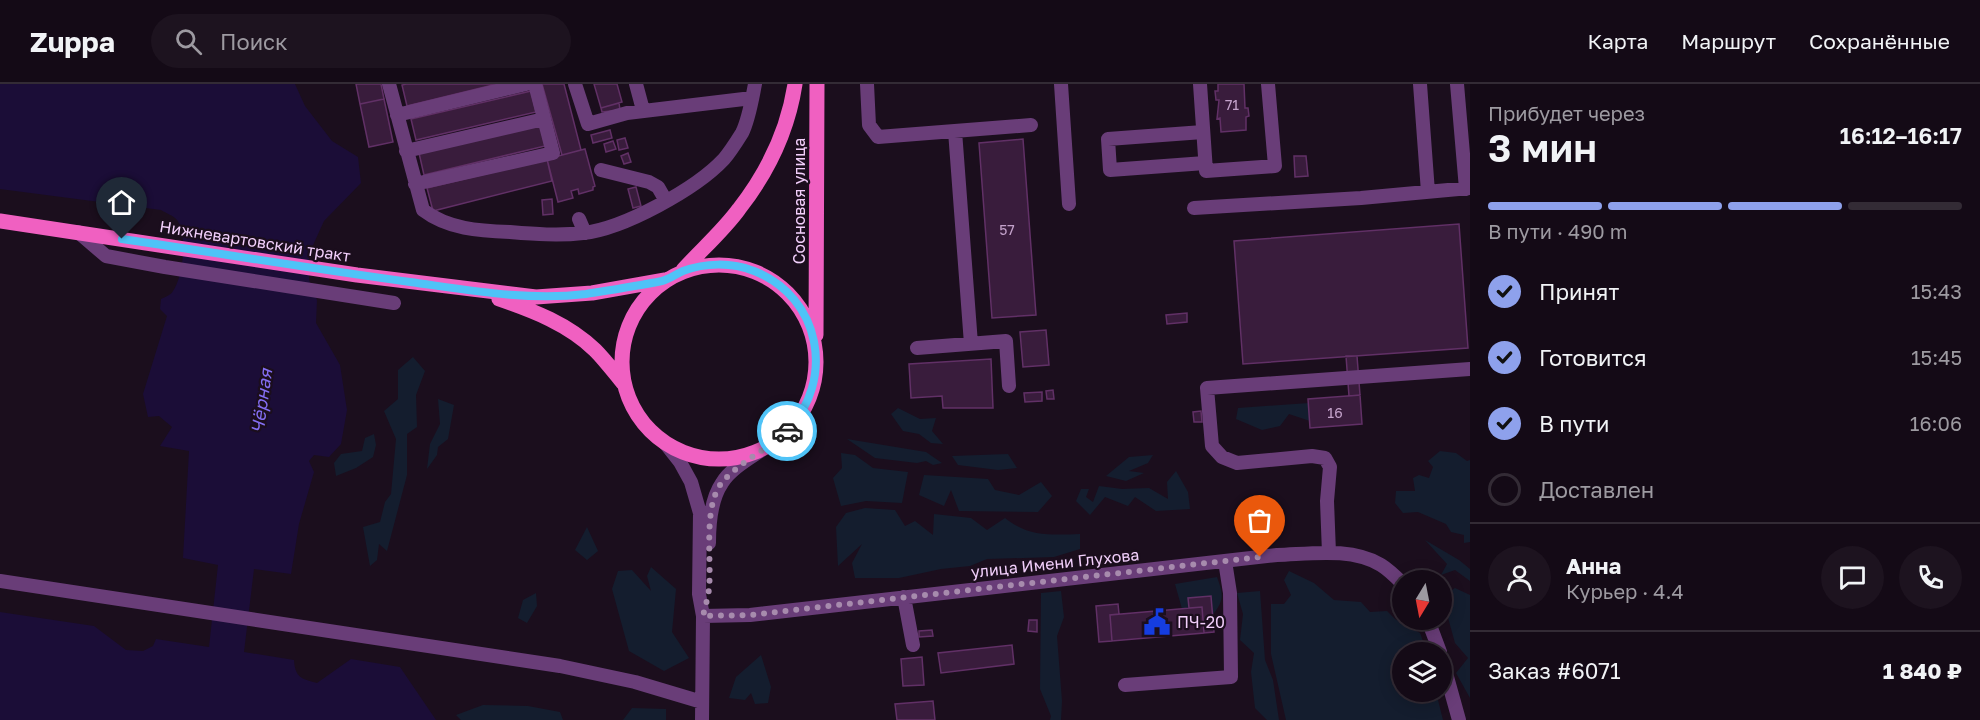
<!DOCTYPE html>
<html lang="ru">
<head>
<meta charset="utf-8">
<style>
  body { margin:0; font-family:"Golos Text",sans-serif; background:#1d131f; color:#f1f3f6; height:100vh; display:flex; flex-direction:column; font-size:22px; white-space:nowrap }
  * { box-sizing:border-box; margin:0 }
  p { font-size:20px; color:#9d9aa1 }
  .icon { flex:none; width:33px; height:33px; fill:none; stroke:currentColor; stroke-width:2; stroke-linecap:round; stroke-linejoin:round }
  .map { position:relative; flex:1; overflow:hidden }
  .drawer { display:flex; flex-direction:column; background:#140a16; width:510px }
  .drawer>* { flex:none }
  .needle { width:39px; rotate:190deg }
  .fabs { position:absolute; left:1392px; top:486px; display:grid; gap:12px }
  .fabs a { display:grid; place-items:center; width:60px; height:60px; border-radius:50%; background:#140a16; box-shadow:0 3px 15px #0003,0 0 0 2px #332b35; font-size:30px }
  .pin { position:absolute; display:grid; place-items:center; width:51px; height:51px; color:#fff; margin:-62px -26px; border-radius:50% 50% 50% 0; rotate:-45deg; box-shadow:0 0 6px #0007 }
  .pin .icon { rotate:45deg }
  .courier { position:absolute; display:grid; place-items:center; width:60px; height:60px; margin:-30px; border:4px solid #4fc3f7; border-radius:50%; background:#fff; color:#222; box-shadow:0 2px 8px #0007 }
  .overview em { font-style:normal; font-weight:600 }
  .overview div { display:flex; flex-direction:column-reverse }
  .overview { display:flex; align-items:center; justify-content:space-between; height:102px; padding:0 18px }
  h1 { font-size:39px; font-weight:600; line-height:45px }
  .bar { display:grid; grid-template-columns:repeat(4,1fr); gap:9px 6px; align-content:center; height:72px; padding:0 18px }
  .bar i { height:8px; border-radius:4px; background:#332b35 }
  .bar .on { background:#8ea1ec }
  .bar p { grid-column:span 4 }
  .line { display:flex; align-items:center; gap:15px; padding:0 18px; border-top:2px solid #332b35 }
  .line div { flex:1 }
  .round { display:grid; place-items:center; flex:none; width:63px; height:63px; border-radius:32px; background:#1d131f }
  ol { padding:0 18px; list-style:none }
  li { display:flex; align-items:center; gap:18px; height:66px }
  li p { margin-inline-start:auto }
  li .icon { padding:6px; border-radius:50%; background:#8ea1ec; color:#111; stroke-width:4 }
  li:last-child { color:#9d9aa1 }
  li i { width:33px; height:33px; border:3px solid #332b35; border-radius:50% }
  header { display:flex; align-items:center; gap:36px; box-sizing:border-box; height:84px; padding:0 30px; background:#140a16; border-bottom:2px solid #332b35 }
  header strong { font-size:28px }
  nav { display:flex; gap:33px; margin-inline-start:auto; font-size:21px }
  .search { width:420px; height:54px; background:#1d131f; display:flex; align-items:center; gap:15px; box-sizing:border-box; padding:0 21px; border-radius:33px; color:#9d9aa1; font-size:22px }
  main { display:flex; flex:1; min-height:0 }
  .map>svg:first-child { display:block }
  .green { fill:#141d2e }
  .water { fill:#1b0d37 }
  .building { fill:#391c3c; stroke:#613066; stroke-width:1.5 }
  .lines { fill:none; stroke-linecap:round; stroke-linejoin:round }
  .minor { stroke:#693d78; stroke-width:14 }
  .major { stroke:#f060c1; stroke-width:15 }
  .done { stroke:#a78bad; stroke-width:6; stroke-dasharray:0 10.8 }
  .route { stroke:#4fc3f7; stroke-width:8 }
  .labels { text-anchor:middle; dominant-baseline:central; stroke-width:4.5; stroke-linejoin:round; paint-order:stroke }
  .number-label { font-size:14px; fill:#c4a2cb }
  .street-label { font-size:16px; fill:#f2cffb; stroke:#1b0e1d }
  .poi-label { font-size:16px; fill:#f2cffb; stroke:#1b0e1d; text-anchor:start }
  .water-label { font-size:18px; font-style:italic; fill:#846ef2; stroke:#1b0e1d }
</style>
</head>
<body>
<header>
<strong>Zuppa</strong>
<div class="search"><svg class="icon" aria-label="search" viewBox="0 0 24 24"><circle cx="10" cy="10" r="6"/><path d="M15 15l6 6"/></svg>Поиск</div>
<nav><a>Карта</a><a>Маршрут</a><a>Сохранённые</a></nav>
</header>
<main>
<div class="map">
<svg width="1470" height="636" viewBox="0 0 1470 636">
  <rect width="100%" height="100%" fill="#1b0e1d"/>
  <!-- green -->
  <path class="green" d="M413,273L425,287L416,311L417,343L407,350V391L387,467L379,460L377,476L370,482L363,443L380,438L385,418L391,410L396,355L384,327L398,315V286Z
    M438,315L454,321L448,355L438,363L437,371L427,385L430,360L440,340Z
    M1309,319L1310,337L1289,330L1280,342L1262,346L1236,335L1238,324Z
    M898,324L920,335L936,334L932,347L943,360L931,359L919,350L903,347L891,330Z
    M374,350L376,361L373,373L356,384L336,392L334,379L341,370L362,367L365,354Z
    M847,355L926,368L942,379L933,381L926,377L917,379L875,374Z
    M1440,367L1456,369L1467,377L1470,376V458L1464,459V451L1451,448L1446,440L1418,428L1403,429L1395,419L1396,407H1415L1413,394L1419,391L1429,394L1433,383L1428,377Z
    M841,369L855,371L873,384L908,388L902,419L866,417L841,422L833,394L842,384Z
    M1008,370L1017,384L998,386L958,381L952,372Z
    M1153,371L1148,379L1129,387L1144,389L1126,397L1106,392L1129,373Z
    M1176,387L1188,408L1190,425L1156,427L1135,413L1128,422L1105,413L1090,431L1076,417L1081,405H1089L1086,413L1093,418L1099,402L1122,405L1149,404L1168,415L1167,398Z
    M924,391L988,395L995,406L1019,411L1041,398L1052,412L1038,428L959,427L951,406L944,422L919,411Z
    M865,424L895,426L905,442L915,437L933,451L934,430L971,434L987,446L1005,434C1029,453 1051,451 1080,450V465L1054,473L987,475L970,482L941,485L899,494H855L852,479L862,460L838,482L836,443L846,429Z
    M587,443L598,467L587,476L575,466Z
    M1425,456L1459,476L1470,485V497L1455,486L1441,491L1447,480Z
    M651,483L676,505L672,548L689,574L664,587L629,567L612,505L618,487L632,486L651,507L647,492Z
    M1289,487L1314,499L1334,516L1361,518L1370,528L1387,527L1395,535L1420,549L1427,568H1402V608H1429L1428,613L1438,616L1443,636H1286L1271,570V520H1284L1291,511L1284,496Z
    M1217,493C1224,512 1224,516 1212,532L1210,512L1189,514V524L1182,525L1175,500Z
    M1455,504L1470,511V614L1456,589L1468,574L1455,559L1442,512Z
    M1061,507L1064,533L1057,552L1062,617L1061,636H1050L1051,632L1040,605L1041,509Z
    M1260,507L1265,576L1273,596L1279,636H1267L1255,624L1251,588L1254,569L1240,556L1243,530L1237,509Z
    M536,509L537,522L527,539L518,534L523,516Z
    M761,571L771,603L768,619L755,620L751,609L745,616L729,614L736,593Z
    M483,621L528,622L560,628L563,636H461L456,631Z
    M632,624L666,625V636H623Z"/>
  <!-- water -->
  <path class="water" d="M0,0H295L305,22L332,57L358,73L361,99L324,137L309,170V196L317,216L316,239L340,281L347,326L341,360L329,373L314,371L309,377L314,388L299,440L291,490L254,485L244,568L294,576C295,593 301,595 317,599L351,575L400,583L436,636H0V528L94,542L126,566L143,567L153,562L156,555L209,563L218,481L183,474L189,367L160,362L172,343L159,332L148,333L143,310L167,232L160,225L161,215C165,213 171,211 173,207C183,193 188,151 177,136C174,132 166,129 161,126L0,105Z"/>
  <!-- building -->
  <path class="building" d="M356,0H381L384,15L360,20Z
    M406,0H497L407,22L402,1Z
    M542,0H564L581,66L562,71Z
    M594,0H617L622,18L601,24Z
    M1218,0H1244L1245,24H1248L1249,32L1246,33V46L1221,48L1220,34L1217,35L1219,16H1216L1215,7H1218Z
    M531,7L536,28L416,56L411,35Z
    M384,15L393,58L369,63L360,20Z
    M619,19L620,26L602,28L601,24Z
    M540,40L545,62L424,91L419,69Z
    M610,46L612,54L593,59L591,51Z
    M625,54L628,64L619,66L617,56Z
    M1023,55L1036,231L992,234L979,59Z
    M613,57L616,65L606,68L604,60Z
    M585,65L595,102L593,103V106L579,110L578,105L571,107L573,114L558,118L547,75Z
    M628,69L631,78L624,80L621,72Z
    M1294,72H1306L1308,92L1295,93Z
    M547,75L552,97L433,127L427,104Z
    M636,103L641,122L633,124L628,105Z
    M552,115L553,130L543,131L542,116Z
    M1459,140L1468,264L1243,280L1234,157Z
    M1187,229V238L1167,240L1166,231Z
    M1046,246L1049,281L1023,283L1020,248Z
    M1346,272H1357L1360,311L1349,312Z
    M991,275L993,324H943L942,312L911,314L909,280Z
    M1053,306L1054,315H1047L1046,307Z
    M1042,308V317L1025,318L1024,309Z
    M1360,311L1362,340L1310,344L1308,315Z
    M1201,327L1202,338H1194L1193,328Z
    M1211,512L1214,548L1204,549L1202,523L1189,524L1188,514Z
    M1118,520L1119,530L1110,531L1112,557L1099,558L1096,522Z
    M1202,523L1204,549L1112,557L1110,531Z
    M1029,536H1037V548L1028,547Z
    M932,546L933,552L919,553V547Z
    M1012,561L1014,580L941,589L938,569Z
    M922,573L924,601L903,602L901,575Z
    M933,617L935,636H897L895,620Z"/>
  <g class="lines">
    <!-- minor -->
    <path class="minor" d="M389,0L423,126C448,145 479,147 510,148C534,150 559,152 583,149C623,145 696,105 724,75C730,68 737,57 742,49C749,35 752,15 755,0
      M575,0L588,40L627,29L752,14
      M636,0L643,26
      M867,0L869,41L878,53L1031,41
      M1061,0L1069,120
      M1200,0L1206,87L1275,82L1268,0
      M1420,0L1428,108
      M1457,0L1466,105
      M397,31L526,0
      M955,47L971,260
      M1203,48L1108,55L1110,86L1205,79
      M406,67L544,35
      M601,86L649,98L658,103L666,117
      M415,100L553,69L535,0
      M1194,124L1361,114L1470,104
      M579,135L585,149
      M78,148L106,172L165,183L394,219
      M917,264L1006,257L1009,302
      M665,359L680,378L691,398L700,429L699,510L703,532L702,636
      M709,459C709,440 711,415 722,399C731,384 752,373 766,363
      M1329,469L1327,417L1330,383L1325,374L1312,372L1237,379L1222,373L1212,362L1207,304L1470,285
      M0,497L560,582L635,598L702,618
      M904,513L913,561
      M703,532L750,531L1277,471C1310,470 1351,463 1381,481C1389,486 1396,493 1402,499
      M1428,536L1440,568
      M1442,575L1459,636
      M1125,601L1231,593L1230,509L1225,477"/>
    <!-- major -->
    <path class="major" d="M0,137L357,191L536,213L592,209L665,196
      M622 278a97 97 0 1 1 194 0a97 97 0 1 1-194 0Z
      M683,186C701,166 723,147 739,125C767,89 788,46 795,0
      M499,215C534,227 568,240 595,266C605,276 614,288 623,299
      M816,251L817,0"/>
  </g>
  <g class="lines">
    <!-- done -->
    <path class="done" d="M787,347C768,365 743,376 724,396C702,419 712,475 709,505C708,514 705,523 703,532L750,531L1260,473"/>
    <!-- route -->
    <path class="route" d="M122,155C218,169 314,185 410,198C468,206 527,217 586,210C611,206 637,202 662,197C670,195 676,190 683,187C705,179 731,178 754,187C821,213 836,296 787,347"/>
  </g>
  <!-- icons -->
  <defs>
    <symbol id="civic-bare" viewBox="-9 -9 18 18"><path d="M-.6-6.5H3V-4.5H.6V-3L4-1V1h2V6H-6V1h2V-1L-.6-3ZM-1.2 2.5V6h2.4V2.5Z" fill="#153de0" stroke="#1b0e1d" stroke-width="2.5" paint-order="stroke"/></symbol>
  </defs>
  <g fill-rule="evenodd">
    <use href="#civic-bare" x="1138" y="519" width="38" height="38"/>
  </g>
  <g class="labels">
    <!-- number labels -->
    <g class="number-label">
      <text x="1232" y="20">71</text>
      <text x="1007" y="145">57</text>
      <text x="1335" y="328">16</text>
    </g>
    <!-- street labels -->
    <g class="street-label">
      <text transform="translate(799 117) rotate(-90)">Сосновая улица</text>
      <text transform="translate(255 157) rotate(9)">Нижневартовский тракт</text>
      <text transform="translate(1055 479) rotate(-6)">улица Имени Глухова</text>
    </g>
    <!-- poi labels -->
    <g class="poi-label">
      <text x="1177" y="538">ПЧ-20</text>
    </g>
    <!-- water labels -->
    <g class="water-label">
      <text transform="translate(261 317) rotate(-82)">Чёрная</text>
    </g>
  </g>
</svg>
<div class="fabs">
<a><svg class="needle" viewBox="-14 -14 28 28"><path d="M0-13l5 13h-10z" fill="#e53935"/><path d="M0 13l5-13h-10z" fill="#9d9aa1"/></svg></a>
<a><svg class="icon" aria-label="layers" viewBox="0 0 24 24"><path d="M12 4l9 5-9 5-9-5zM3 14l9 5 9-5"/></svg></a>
</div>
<div class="pin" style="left:1260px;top:473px;background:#ea580c"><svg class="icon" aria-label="bag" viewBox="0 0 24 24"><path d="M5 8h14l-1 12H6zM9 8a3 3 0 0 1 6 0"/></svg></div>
<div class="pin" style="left:122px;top:155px;background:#1f2937"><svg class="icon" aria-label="home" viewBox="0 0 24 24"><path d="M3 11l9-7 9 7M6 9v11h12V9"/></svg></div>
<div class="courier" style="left:787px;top:347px"><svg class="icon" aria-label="car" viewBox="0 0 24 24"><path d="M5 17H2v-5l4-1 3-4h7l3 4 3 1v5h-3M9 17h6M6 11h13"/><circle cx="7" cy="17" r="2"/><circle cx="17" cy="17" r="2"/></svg></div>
</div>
<section class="drawer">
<div class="overview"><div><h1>3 мин</h1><p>Прибудет через</p></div><em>16:12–16:17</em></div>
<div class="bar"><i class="on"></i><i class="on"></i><i class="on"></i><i></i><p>В пути · 490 m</p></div>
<ol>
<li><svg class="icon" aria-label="check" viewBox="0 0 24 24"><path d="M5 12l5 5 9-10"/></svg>Принят<p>15:43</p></li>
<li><svg class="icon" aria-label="check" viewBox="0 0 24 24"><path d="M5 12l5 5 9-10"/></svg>Готовится<p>15:45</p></li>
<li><svg class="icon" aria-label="check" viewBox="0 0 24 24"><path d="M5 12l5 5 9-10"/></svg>В пути<p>16:06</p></li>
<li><i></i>Доставлен</li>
</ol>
<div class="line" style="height:108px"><a class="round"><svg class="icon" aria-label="person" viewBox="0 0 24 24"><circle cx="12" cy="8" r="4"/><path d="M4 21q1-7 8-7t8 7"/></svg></a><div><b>Анна</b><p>Курьер · 4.4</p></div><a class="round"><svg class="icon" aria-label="chat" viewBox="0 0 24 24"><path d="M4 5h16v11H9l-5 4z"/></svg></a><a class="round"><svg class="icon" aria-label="phone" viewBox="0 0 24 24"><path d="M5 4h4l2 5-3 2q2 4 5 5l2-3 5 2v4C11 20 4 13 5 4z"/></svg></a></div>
<div class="line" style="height:78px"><div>Заказ #6071</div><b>1 840 ₽</b></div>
</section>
</main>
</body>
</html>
